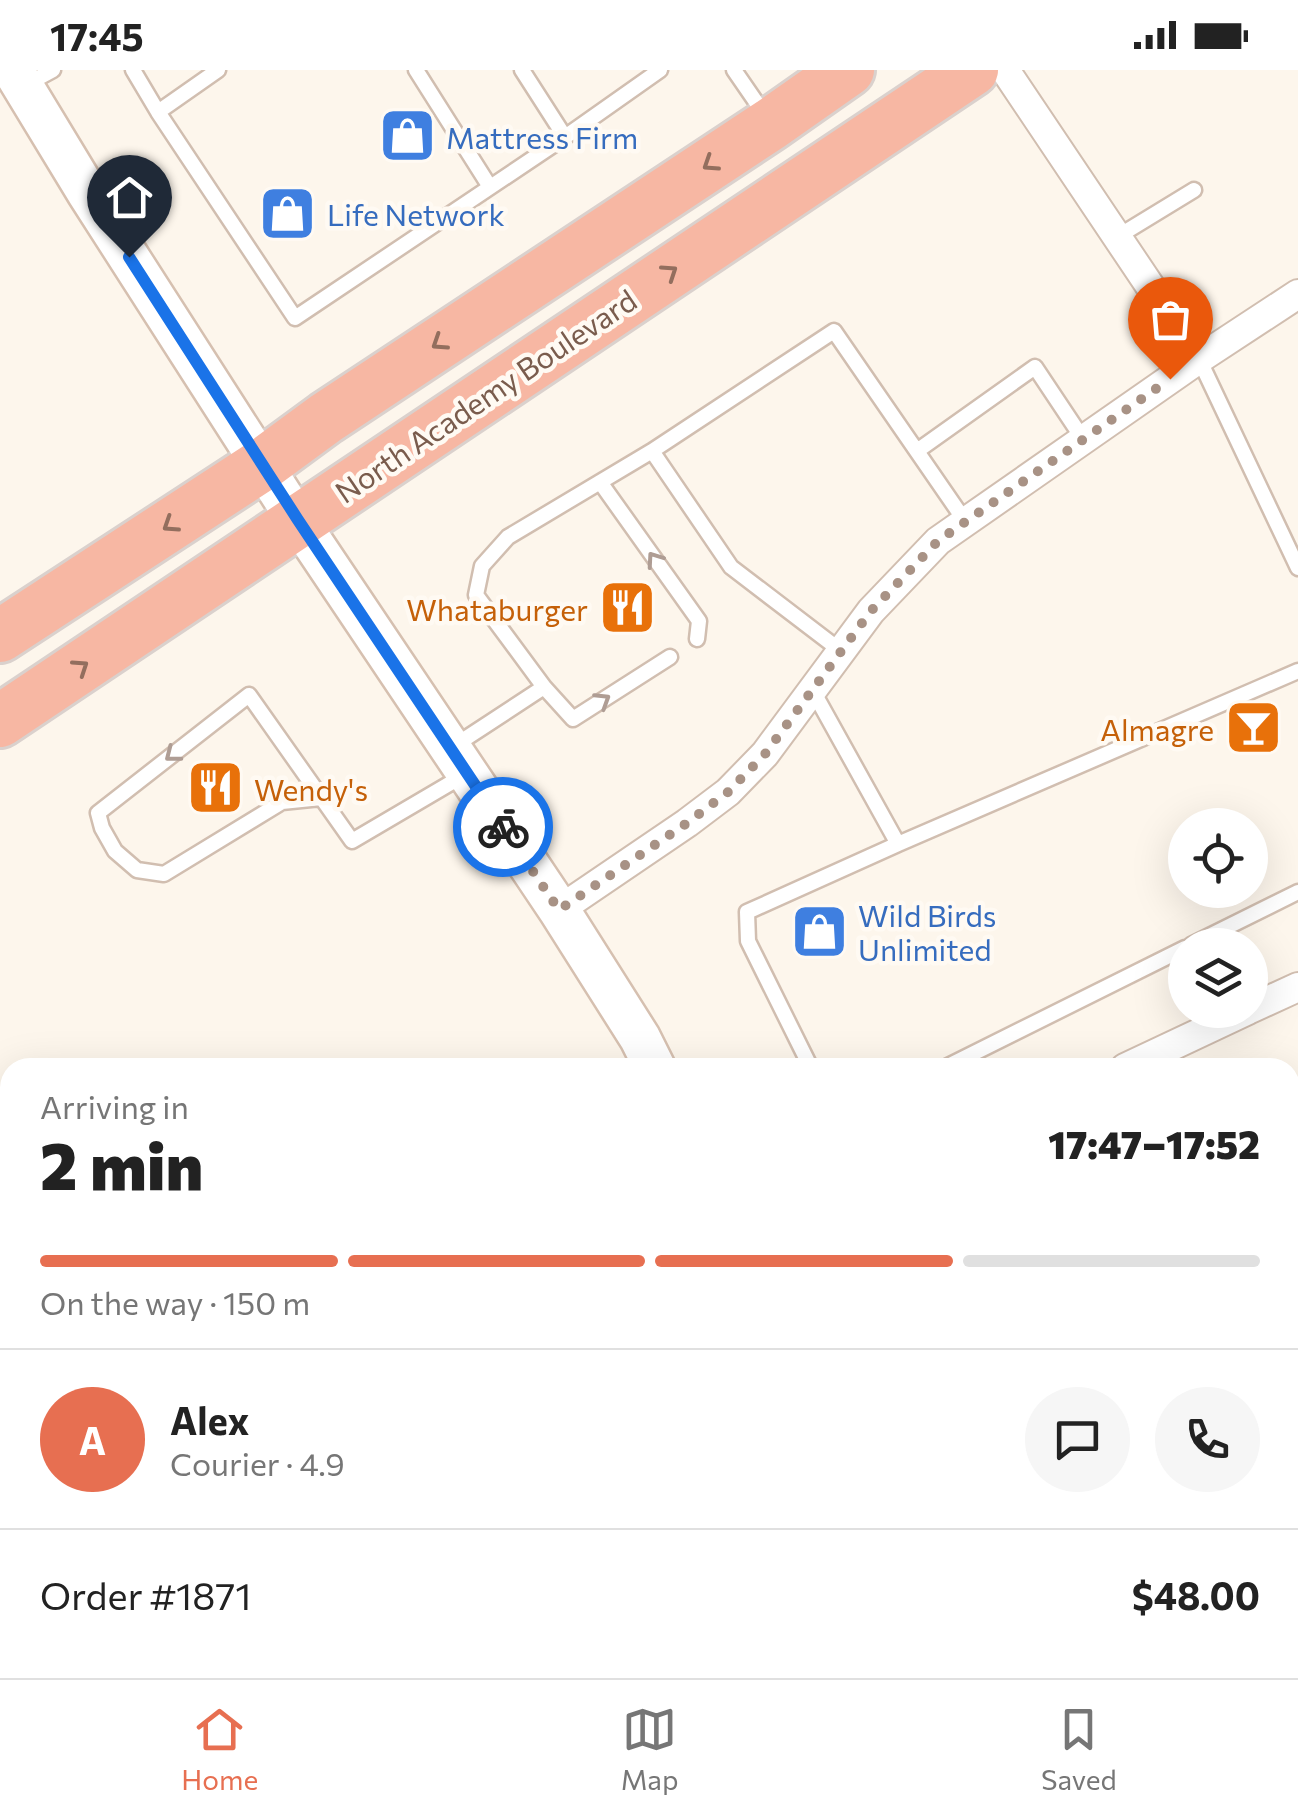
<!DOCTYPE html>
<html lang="en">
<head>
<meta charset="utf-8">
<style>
  body { margin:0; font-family:Commissioner,sans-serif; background:#f6f6f6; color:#222; height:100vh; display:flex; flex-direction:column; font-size:38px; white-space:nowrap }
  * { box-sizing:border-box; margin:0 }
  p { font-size:32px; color:#767676 }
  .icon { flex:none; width:55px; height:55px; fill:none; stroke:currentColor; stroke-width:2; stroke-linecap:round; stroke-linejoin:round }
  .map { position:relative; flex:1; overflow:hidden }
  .drawer { position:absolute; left:0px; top:988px; width:1300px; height:622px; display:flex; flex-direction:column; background:#fff; border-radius:30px 30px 0 0; box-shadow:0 10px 40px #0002 }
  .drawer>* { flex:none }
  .tools { position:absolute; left:1168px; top:738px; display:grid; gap:20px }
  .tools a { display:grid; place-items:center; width:100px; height:100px; border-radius:50%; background:#fff; box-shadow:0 10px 40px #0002; font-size:50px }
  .pin { position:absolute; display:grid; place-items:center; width:85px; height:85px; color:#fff; margin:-102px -42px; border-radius:50% 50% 50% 0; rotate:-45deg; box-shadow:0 0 10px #0007 }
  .pin .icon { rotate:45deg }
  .courier { position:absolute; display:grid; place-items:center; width:100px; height:100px; margin:-50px; border:8px solid #1a73e8; border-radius:50%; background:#fff; color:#222; box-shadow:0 2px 12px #0007 }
  .summary em { font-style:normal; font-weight:800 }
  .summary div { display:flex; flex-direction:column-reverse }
  .summary { display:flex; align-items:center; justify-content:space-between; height:170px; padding:0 40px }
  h1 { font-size:65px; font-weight:800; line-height:75px }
  .bar { display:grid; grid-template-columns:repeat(4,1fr); gap:15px 10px; align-content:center; height:120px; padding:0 40px }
  .bar i { height:12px; border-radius:8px; background:#e0e0e0 }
  .bar .active { background:#e76f51 }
  .bar p { grid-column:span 4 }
  .line { display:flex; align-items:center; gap:25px; padding:0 40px; border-top:2px solid #e0e0e0 }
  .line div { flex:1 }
  .round { display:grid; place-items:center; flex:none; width:105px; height:105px; border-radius:52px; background:#f6f6f6 }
  .status { display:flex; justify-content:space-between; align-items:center; height:70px; padding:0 50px; background:#fff; direction:ltr }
  .status svg { height:28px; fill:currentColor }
  .dock { display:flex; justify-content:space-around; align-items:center; height:140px; border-top:2px solid #e0e0e0; background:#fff; font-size:28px; color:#767676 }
  .dock a { display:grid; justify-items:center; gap:5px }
  .dock .active { color:#e76f51 }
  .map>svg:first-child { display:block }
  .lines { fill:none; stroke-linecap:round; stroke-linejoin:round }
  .lane-casing { stroke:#d1beb0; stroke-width:19 }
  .street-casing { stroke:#d1beb0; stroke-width:32 }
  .secondary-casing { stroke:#d6c0b0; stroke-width:45 }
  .highway-casing { stroke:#dad1cd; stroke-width:58 }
  .lane { stroke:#fff; stroke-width:14 }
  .street { stroke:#fff; stroke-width:28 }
  .secondary { stroke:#fff; stroke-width:40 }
  .highway { stroke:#f7b7a3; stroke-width:52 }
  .oneway { stroke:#936e5e }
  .oneway2 { stroke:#af9d94 }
  .done { stroke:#a89285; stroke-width:10; stroke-dasharray:0 18 }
  .route { stroke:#1a73e8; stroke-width:12 }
  .labels { text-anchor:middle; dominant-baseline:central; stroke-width:9; stroke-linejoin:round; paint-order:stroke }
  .shop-label { font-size:30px; fill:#366cbe; stroke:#fffaf3; text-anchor:start }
  .street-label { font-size:30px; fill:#7a5c4d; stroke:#fffaf3 }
  .food-label { font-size:30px; fill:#c56008; stroke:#fffaf3; text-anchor:end }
</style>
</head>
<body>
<div class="status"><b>17:45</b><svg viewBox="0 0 49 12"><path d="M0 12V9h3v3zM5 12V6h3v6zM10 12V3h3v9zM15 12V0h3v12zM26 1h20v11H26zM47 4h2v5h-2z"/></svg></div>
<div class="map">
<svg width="1298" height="1608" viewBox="0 0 1298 1608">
  <rect width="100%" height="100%" fill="#fdf6ec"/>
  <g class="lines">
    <defs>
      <path id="lane" d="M133,0L158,42L295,248L565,67L660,0
        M416,0L490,117
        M522,0L565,67
        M734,0L765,45
        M27,14L53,0
        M158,42L218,0
        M1117,167L1194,120
        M1199,289L1298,498
        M652,381L834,261L965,451
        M917,381L1035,297L1083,369
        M600,412L699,551L697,569
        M544,617L573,649L670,587
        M813,621L898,774L1298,601
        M451,678L544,617L476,525L482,496L508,467L652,381L731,497L841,581
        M321,728L282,732L164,804L137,800L115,781L102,758L98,743L249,625L352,771L466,704
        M1191,875L1298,822
        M811,998L748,871L747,842L898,774
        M944,998L1185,878"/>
      <path id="street" d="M1005,0L1199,289
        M559,840L687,753L728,722L765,684L871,541L938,471L1199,289L1298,224
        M1250,939L1298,917
        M1125,998L1248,940
        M1290,1366L1298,1378
        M0,1431L7,1444L5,1475L10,1487
        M0,1563L10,1557
        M72,1600L76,1608
        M472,1600L475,1608
        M861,1600L864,1608"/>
      <path id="secondary" d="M13,0L87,122L298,451L559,840L640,968L655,998
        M937,1600L940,1608"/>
      <path id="highway" d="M0,566L262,395L326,348L771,54L848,0
        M0,651L972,0"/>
    </defs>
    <!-- lane casing -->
    <use href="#lane" class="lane-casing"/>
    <!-- street casing -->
    <use href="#street" class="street-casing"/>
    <!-- secondary casing -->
    <use href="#secondary" class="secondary-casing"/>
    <!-- highway casing -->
    <use href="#highway" class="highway-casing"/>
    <!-- lane -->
    <use href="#lane" class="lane"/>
    <!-- street -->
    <use href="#street" class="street"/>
    <!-- secondary -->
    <use href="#secondary" class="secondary"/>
    <!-- highway -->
    <use href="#highway" class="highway"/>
  </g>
  <!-- one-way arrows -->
  <defs><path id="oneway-chevron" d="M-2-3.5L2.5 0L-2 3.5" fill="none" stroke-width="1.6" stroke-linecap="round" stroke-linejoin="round" transform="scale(2.5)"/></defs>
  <g class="oneway">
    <use href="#oneway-chevron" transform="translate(710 94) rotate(147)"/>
    <use href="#oneway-chevron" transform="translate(670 202) rotate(-34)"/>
    <use href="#oneway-chevron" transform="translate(439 273) rotate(147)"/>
    <use href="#oneway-chevron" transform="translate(170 455) rotate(147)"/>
    <use href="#oneway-chevron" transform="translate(81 597) rotate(-34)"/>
  </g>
  <g class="oneway2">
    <use href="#oneway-chevron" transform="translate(654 489) rotate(-125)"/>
    <use href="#oneway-chevron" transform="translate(603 630) rotate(-32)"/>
    <use href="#oneway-chevron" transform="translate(172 685) rotate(142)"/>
  </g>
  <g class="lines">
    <!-- done -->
    <path class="done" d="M503,757L559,840L687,753L728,722L765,684L871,541L938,471L1170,309"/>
    <!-- route -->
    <path class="route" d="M129,187L298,450L503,757"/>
  </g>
  <!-- icons -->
  <defs>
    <symbol id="shop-square" viewBox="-11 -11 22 22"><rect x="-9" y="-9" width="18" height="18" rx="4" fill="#3f7fe0" stroke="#fffaf3"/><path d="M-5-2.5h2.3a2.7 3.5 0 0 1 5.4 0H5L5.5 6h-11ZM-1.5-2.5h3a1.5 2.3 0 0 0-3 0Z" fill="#fff"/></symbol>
    <symbol id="restaurant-square" viewBox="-11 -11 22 22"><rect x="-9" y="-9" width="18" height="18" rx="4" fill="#e8710a" stroke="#fffaf3"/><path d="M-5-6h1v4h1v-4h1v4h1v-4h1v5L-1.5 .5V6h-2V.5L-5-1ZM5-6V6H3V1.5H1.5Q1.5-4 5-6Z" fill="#fff"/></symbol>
    <symbol id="bar-square" viewBox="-11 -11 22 22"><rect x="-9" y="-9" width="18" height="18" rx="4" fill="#e8710a" stroke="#fffaf3"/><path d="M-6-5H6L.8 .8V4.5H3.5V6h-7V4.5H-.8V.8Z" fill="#fff"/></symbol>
  </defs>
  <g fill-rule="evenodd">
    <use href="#shop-square" x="376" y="34" width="63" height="63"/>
    <use href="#shop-square" x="256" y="112" width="63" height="63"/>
    <use href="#restaurant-square" x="596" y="506" width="63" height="63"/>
    <use href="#bar-square" x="1222" y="626" width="63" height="63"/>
    <use href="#restaurant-square" x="184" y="686" width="63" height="63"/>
    <use href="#shop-square" x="788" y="830" width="63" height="63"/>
  </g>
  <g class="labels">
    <!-- shop labels -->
    <g class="shop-label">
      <text x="446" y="66">Mattress Firm</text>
      <text x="327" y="143">Life Network</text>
      <text x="858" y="844">Wild Birds<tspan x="858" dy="34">Unlimited</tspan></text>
    </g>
    <!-- street labels -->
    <g class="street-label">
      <text transform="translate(485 325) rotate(-34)">North Academy Boulevard</text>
    </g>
    <!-- food labels -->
    <g class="food-label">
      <text x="588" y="538">Whataburger</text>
      <text x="1214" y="658">Almagre</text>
      <text x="254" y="718" text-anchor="start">Wendy's</text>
    </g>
  </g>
</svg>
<div class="tools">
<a><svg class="icon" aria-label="locate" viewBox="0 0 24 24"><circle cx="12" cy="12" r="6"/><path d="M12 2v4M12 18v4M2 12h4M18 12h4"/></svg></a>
<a><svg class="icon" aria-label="layers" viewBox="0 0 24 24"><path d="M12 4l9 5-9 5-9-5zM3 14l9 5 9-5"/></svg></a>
</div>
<div class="pin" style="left:1170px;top:309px;background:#ea580c"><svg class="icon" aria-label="bag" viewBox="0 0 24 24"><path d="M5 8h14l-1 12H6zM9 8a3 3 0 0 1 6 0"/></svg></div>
<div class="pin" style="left:129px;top:187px;background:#1f2937"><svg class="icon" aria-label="home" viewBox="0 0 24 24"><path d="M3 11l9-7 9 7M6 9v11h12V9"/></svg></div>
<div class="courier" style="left:503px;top:757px"><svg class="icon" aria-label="bike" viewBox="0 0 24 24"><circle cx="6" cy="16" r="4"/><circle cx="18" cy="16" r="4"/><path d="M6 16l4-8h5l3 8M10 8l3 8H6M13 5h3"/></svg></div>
<section class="drawer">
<div class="summary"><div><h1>2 min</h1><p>Arriving in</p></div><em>17:47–17:52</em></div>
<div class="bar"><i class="active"></i><i class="active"></i><i class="active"></i><i></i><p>On the way · 150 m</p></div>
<div class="line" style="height:180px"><b class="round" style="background:#e76f51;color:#fff">A</b><div><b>Alex</b><p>Courier · 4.9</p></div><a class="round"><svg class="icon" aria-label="chat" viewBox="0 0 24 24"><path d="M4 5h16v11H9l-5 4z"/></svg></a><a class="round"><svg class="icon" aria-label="phone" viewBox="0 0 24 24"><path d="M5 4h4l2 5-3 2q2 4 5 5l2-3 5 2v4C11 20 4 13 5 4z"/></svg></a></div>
<div class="line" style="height:130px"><div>Order #1871</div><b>$48.00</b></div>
</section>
</div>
<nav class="dock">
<a class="active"><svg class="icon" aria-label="home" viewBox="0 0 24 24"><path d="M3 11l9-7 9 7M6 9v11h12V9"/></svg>Home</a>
<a><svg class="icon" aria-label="map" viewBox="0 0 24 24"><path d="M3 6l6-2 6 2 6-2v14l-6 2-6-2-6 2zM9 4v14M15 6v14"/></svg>Map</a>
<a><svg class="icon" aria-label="saved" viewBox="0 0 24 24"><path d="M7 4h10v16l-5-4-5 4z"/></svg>Saved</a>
</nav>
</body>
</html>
